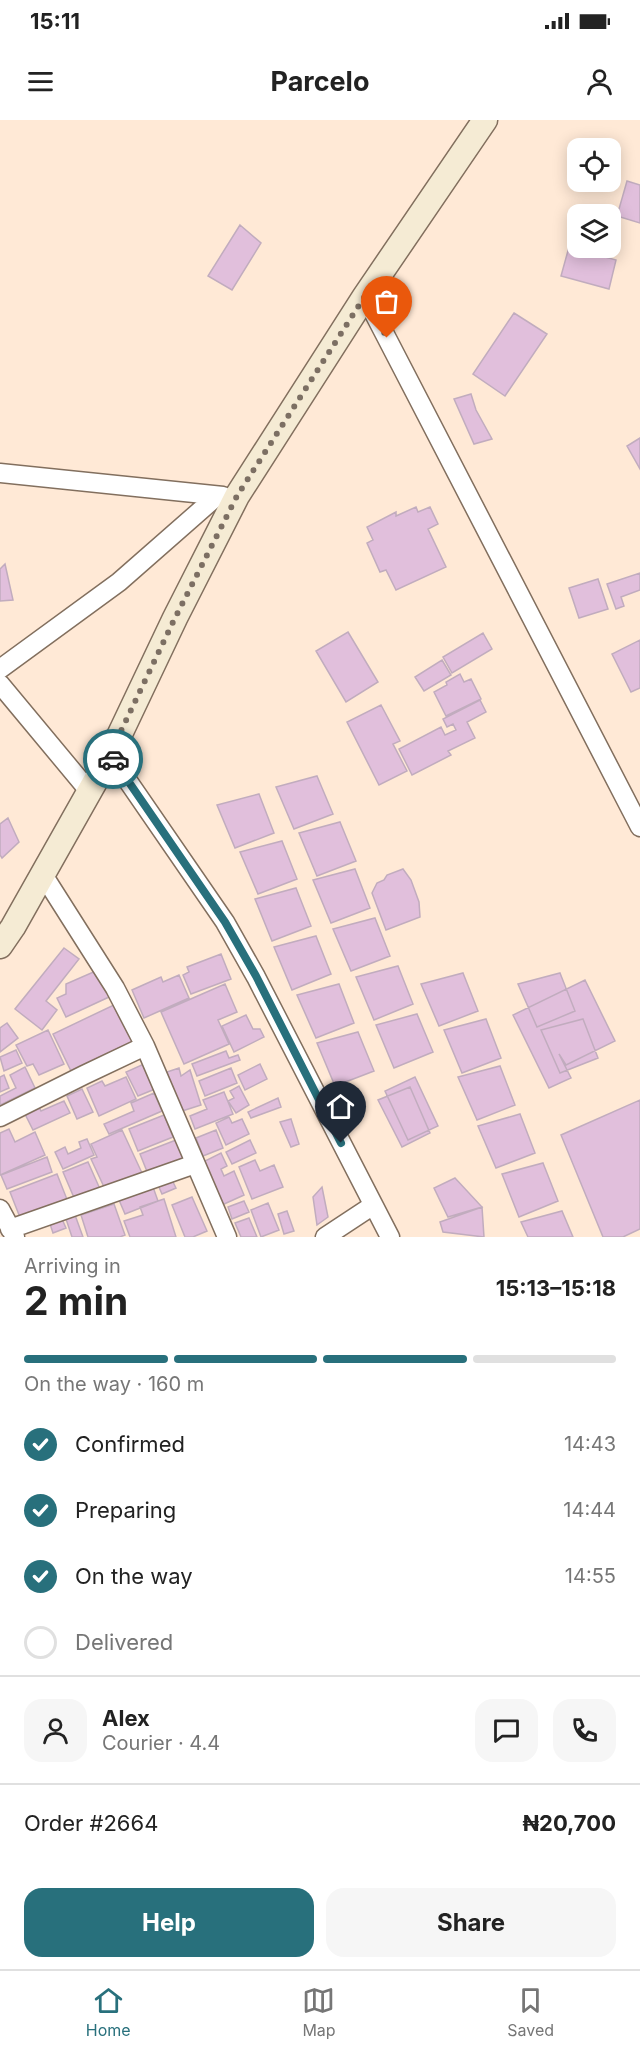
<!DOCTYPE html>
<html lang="en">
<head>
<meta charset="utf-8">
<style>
  body { margin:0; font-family:Inter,sans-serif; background:#f6f6f6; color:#222; height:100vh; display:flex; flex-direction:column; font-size:22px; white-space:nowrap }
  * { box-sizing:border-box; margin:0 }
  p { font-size:20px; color:#767676 }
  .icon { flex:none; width:33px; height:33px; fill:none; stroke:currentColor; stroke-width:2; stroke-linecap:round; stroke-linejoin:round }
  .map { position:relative; height:1117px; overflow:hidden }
  .details { display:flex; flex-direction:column; background:#fff; flex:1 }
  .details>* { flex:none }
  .buttons { position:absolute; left:567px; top:18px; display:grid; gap:12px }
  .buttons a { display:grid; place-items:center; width:54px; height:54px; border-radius:12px; background:#fff; box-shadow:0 3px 15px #0003; font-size:30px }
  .pin { position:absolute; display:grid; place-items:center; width:51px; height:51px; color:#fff; margin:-62px -26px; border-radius:50% 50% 50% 0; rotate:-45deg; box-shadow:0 0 6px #0007 }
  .pin .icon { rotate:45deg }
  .courier { position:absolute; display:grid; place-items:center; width:60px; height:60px; margin:-30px; border:4px solid #28707c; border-radius:50%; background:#fff; color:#222; box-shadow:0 2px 8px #0007 }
  .head em { font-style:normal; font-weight:700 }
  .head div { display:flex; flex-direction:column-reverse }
  .head { display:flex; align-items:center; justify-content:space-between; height:102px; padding:0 24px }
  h1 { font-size:39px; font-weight:700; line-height:45px }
  .bar { display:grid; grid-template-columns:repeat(4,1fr); gap:9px 6px; align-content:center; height:72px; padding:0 24px }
  .bar i { height:8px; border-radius:4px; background:#e0e0e0 }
  .bar .current { background:#28707c }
  .bar p { grid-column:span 4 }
  .line { display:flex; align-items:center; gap:15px; padding:0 24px; border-top:2px solid #e0e0e0 }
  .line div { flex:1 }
  .round { display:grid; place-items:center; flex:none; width:63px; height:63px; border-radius:18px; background:#f6f6f6 }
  ol { padding:0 24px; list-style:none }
  li { display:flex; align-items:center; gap:18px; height:66px }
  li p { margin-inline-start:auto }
  li .icon { padding:6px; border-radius:50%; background:#28707c; color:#fff; stroke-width:4 }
  li:last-child { color:#767676 }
  li i { width:33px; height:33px; border:3px solid #e0e0e0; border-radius:50% }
  .button { display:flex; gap:12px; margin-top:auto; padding:12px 24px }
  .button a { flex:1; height:69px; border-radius:18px; background:#28707c; color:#fff; font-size:24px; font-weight:700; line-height:69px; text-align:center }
  .button a+a { background:#f6f6f6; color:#222 }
  .status { display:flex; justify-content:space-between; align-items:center; height:42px; padding:0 30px; background:#fff; direction:ltr }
  .status svg { height:16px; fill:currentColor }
  header { display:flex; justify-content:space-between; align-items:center; height:78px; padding:0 24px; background:#fff; font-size:27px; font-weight:700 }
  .tab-bar { display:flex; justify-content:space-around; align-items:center; height:84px; border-top:2px solid #e0e0e0; background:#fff; font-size:16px; color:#767676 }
  .tab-bar a { display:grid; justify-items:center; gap:3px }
  .tab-bar .current { color:#28707c }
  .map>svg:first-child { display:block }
  .building { fill:#e1bfdc; stroke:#c1acbe; stroke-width:1.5 }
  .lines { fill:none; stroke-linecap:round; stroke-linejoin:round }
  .street-casing { stroke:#826f5e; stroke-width:21 }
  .secondary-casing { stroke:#826f5e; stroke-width:27 }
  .street { stroke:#fff; stroke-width:18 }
  .secondary { stroke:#f5ebd4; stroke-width:24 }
  .done { stroke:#7c6f63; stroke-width:6; stroke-dasharray:0 10.8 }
  .route { stroke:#28707c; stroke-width:8 }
</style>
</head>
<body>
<div class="status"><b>15:11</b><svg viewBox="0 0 49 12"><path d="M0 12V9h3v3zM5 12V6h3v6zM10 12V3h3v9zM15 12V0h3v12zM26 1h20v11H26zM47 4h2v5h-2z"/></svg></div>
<header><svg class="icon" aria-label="menu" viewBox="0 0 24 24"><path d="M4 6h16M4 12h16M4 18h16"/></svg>Parcelo<svg class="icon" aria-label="person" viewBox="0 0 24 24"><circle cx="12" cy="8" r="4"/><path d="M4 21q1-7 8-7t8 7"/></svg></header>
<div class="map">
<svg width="640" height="1117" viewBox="0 0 640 1117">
  <rect width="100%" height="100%" fill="#ffe9d6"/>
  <!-- building -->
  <path class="building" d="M627,61L640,65V103L617,96Z
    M240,105L261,123L232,170L208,156Z
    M569,127L616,140L609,169L561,156Z
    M514,193L547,214L505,276L473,254Z
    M471,274L476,290L492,319L474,324L454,279Z
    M640,318V349L627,326Z
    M416,387L418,392L430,387L438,404L428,409L446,447L396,470L386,450L380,452L367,423L373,420L367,407L396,392V396Z
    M5,444L13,480L0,481V449Z
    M640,453V470L621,477L624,486L616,489L607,464Z
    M598,459L608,489L579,498L569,468Z
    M348,512L378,562L346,582L316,531Z
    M483,513L492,529L452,553L443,537Z
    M640,520V568L631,572L612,534Z
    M442,540L451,555L424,571L415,557Z
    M460,554L464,562L471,559L481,579L446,596L434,572L447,565L446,562Z
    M480,580L486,592L467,602L475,618L448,631L451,635L412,655L399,629L441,607L445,615L456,610L453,604L447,607L443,599Z
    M381,585L400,621L393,624L407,651L379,665L347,602Z
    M317,656L333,694L294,709L276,667Z
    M259,674L274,713L235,728L217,685Z
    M8,698L19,722L2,738L0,735V704Z
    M340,702L356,741L317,756L299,713Z
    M282,721L297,759L258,774L240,732Z
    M355,749L370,788L331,803L313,760Z
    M403,749L411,760L419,782L420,797L386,810L372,773L377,763L384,760L387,755Z
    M296,768L311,806L272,821L255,779Z
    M375,798L390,836L351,851L333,809Z
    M316,816L331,854L292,870L274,827Z
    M64,828L79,839L46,881L57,890L42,910L15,889Z
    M221,834L231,859L191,874L183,855L189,852L187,847Z
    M398,846L413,884L374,900L356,857Z
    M98,850L109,877L66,897L57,878L66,874V864Z
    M463,853L478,891L439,906L421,864Z
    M560,853L575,891L537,907L518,864Z
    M179,855L189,878L144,898L132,870L161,857L163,862Z
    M585,860L615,921L566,945L559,934L571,958L549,968L513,895Z
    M225,864L237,892L218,900L229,924L184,944L161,892Z
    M339,864L354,903L316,918L297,875Z
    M116,884L134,921L71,951L53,914Z
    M417,894L433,932L394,948L376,905Z
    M246,895L253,909H260L264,917L234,932L222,906Z
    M486,899L501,938L462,953L444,910Z
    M583,899L598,938L560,953L541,910Z
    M7,903L18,918L0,932V908Z
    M48,910L64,944L39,955L33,944L27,946L16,925Z
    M358,912L374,951L335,966L317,923Z
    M16,930L22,943L4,951L0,937Z
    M226,931L229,938L238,935L240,940L197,956L192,944Z
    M144,944L155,969L138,976L126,952Z
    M260,944L267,959L245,970L238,955Z
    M500,946L515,985L477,1000L458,957Z
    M25,947L35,968L0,985V976L16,968L10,955Z
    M179,948L181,956L190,950L201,985L179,992L167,952Z
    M231,948L237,963L205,976L199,961Z
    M4,955L9,968L0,972V957Z
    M126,957L136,979L99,996L87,968L102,961L105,966Z
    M415,957L438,1006L408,1020L385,971Z
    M239,966L249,985L236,993L228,981L234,978L230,971Z
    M410,967L430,1013L402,1027L378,980Z
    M82,969L93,992L77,999L67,976Z
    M224,972L233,994L195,1009L190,996L207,989L203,980Z
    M154,973L162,991L109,1014L104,1004L134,991L131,983Z
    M278,978L281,987L251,998L248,992Z
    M640,980V1109L623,1117H603L561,1015Z
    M64,981L70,993L33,1010L25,994L39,987L41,991Z
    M520,994L535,1033L496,1048L478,1006Z
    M164,995L173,1017L138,1031L129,1009Z
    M229,997L232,1003L242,999L249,1014L226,1025L216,1003Z
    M291,999L299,1024L291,1027L280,1002Z
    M9,1009L15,1022L35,1012L45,1035L0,1055V1013Z
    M122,1010L142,1053L105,1069L91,1039L97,1037L91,1024Z
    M216,1010L223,1028L203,1036L196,1018Z
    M87,1019L94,1035L63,1049L55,1032L65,1027L68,1034L81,1028L79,1022Z
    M176,1020L184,1040L148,1054L140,1034Z
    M250,1020L256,1033L232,1044L226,1032Z
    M221,1033L227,1046L221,1049L224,1056L234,1051L244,1075L222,1085L203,1042Z
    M47,1037L52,1052L7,1069L1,1055Z
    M255,1040L260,1051L274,1045L283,1067L252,1079L239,1047Z
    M88,1042L100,1069L75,1080L63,1052Z
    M543,1043L558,1081L519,1097L502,1054Z
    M57,1054L68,1082L21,1100L10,1072Z
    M455,1058L482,1087L448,1097L434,1068Z
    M172,1060L176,1068L162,1074L158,1065Z
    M153,1067L158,1081L125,1094L119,1080Z
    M322,1067L328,1097L317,1105L313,1077Z
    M192,1077L207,1111L193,1117H185L172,1085Z
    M164,1079L176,1117H130L124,1101L143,1095L140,1087Z
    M244,1081L249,1092L232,1099L228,1087Z
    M268,1083L279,1110L261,1117L251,1090Z
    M114,1084L125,1115L120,1117H88L81,1095Z
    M482,1087L484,1117L443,1112L440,1102Z
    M287,1091L294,1111L284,1114L278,1094Z
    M562,1091L573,1117H528L521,1102Z
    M75,1095L83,1117H72L66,1099Z
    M249,1098L257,1117H241L235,1103Z
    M62,1099L66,1108L53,1113L50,1104Z"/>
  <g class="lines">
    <defs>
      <path id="street" d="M365,176L640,707
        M0,353L223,376
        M0,549L119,462L217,376
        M0,564L89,671
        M110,635L225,802L256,857L390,1117
        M42,753L115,868L145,926L227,1117
        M0,997L84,955L145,926
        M0,1089L15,1117
        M10,1109L195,1044
        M325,1117L372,1086"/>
      <path id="secondary" d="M0,826L13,807L110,635L175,498L237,376L365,176L485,0"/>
    </defs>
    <!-- street casing -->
    <use href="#street" class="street-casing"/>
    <!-- secondary casing -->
    <use href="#secondary" class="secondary-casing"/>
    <!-- street -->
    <use href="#street" class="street"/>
    <!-- secondary -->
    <use href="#secondary" class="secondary"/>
  </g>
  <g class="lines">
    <!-- done -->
    <path class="done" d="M113,639L110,634L175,498L237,376L365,176L387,218"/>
    <!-- route -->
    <path class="route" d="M113,639L225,802L256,856L341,1023"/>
  </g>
</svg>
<div class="buttons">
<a><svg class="icon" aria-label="locate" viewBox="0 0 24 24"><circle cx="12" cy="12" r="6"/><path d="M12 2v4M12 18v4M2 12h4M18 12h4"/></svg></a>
<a><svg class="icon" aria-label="layers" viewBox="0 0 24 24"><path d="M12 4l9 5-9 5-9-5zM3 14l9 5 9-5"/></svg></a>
</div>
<div class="pin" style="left:387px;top:218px;background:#ea580c"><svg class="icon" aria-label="bag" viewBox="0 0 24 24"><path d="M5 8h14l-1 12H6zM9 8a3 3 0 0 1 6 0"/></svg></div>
<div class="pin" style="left:341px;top:1023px;background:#1f2937"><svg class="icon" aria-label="home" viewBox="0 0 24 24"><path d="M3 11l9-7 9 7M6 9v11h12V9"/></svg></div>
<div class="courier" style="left:113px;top:639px"><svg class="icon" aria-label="car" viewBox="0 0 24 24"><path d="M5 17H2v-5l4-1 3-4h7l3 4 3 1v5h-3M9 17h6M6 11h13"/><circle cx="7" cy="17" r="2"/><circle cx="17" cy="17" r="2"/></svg></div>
</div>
<section class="details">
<div class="head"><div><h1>2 min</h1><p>Arriving in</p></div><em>15:13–15:18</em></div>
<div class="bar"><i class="current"></i><i class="current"></i><i class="current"></i><i></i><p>On the way · 160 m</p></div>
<ol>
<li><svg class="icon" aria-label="check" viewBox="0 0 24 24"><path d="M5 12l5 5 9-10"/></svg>Confirmed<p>14:43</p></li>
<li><svg class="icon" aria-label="check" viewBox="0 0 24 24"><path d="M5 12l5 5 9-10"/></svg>Preparing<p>14:44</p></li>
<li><svg class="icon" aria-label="check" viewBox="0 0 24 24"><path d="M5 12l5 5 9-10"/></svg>On the way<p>14:55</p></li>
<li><i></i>Delivered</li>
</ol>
<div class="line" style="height:108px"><a class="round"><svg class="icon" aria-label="person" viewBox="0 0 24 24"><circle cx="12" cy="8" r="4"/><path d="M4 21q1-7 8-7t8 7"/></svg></a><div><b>Alex</b><p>Courier · 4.4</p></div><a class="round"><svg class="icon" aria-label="chat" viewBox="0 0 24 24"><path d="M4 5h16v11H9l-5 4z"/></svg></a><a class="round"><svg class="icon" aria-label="phone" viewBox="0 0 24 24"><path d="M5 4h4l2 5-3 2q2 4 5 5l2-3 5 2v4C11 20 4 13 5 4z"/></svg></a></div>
<div class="line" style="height:78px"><div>Order #2664</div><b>₦20,700</b></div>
<div class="button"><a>Help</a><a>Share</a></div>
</section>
<nav class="tab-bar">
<a class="current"><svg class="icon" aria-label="home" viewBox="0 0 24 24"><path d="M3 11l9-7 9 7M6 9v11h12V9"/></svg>Home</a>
<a><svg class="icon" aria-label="map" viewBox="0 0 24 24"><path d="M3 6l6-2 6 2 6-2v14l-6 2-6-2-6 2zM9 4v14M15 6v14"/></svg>Map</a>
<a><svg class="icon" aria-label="saved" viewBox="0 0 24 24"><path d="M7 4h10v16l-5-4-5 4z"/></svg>Saved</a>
</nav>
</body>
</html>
